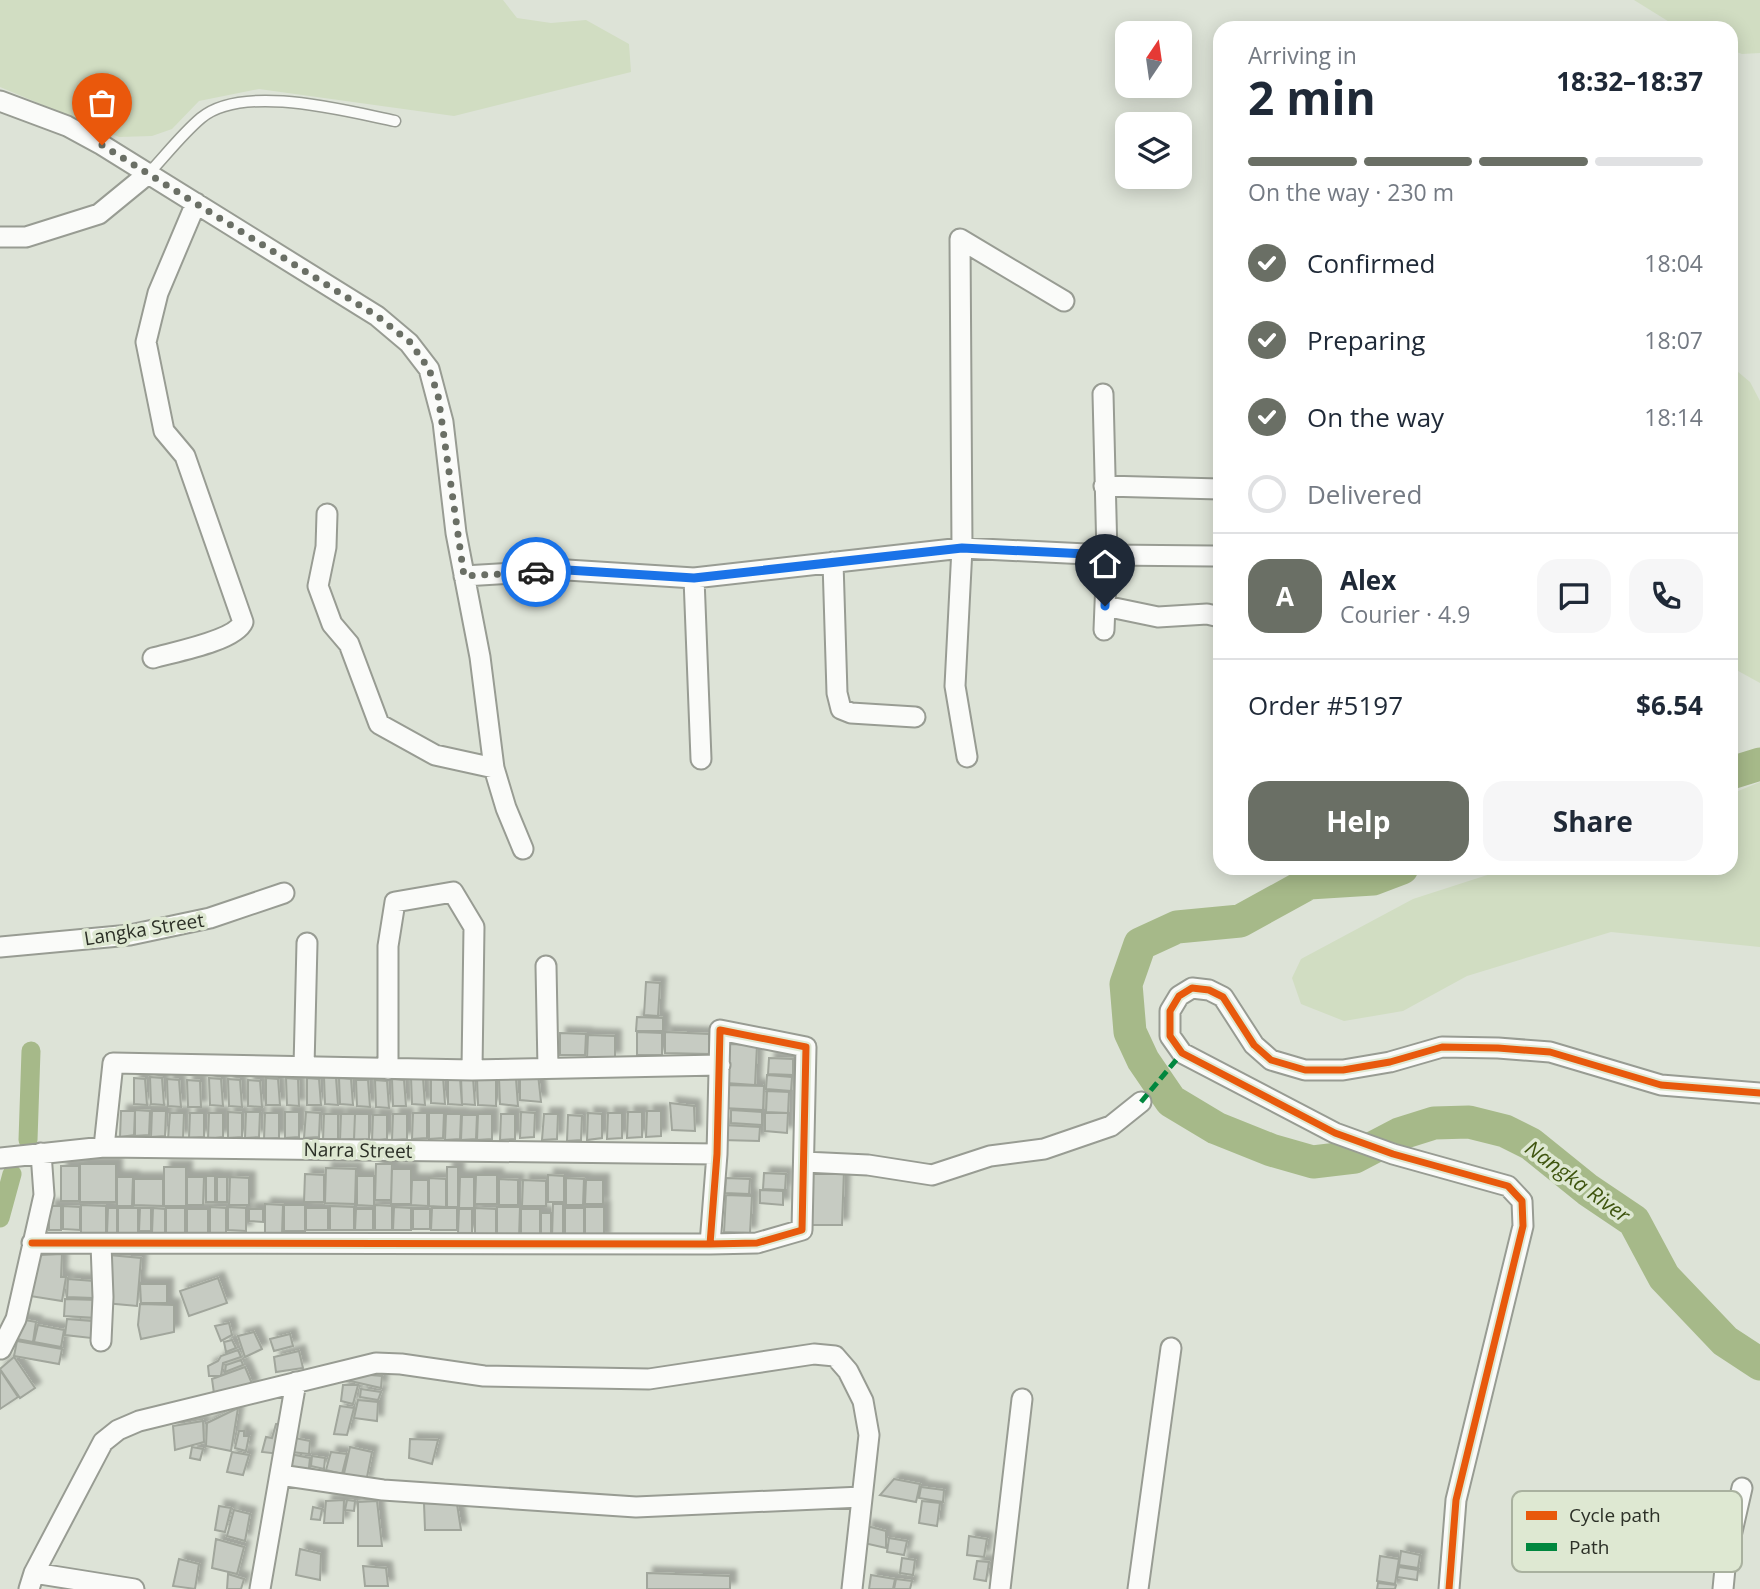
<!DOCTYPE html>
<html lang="en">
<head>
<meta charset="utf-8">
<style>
  body { margin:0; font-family:"Open Sans",sans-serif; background:#f6f6f7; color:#1f2937; height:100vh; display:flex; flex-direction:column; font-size:26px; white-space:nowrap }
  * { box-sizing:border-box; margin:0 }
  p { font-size:23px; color:#747a83 }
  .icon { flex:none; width:38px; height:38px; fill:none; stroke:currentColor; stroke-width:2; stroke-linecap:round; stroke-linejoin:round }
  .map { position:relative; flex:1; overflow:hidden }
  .panel { position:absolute; left:1213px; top:21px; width:525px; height:854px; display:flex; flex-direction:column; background:#fff; border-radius:21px; box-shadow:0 4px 18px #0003 }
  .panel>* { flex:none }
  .needle { width:46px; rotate:13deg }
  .fabs { position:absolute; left:1115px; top:21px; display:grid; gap:14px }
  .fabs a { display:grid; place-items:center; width:77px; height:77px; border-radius:14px; background:#fff; box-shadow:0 4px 18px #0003; font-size:35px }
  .pin { position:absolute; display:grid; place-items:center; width:60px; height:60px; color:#fff; margin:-72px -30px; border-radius:50% 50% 50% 0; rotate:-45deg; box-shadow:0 0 7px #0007 }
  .pin .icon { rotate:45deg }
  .courier { position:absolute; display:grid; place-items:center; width:70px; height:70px; margin:-35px; border:5px solid #1a73e8; border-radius:50%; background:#fff; color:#222; box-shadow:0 2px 9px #0007 }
  .headline em { font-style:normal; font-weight:700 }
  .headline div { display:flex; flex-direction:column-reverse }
  .headline { display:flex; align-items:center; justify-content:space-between; height:119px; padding:0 35px }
  h1 { font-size:46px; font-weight:700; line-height:52px }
  .bar { display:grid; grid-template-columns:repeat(4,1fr); gap:10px 7px; align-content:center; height:84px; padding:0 35px }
  .bar i { height:9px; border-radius:5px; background:#e0e1e3 }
  .bar .active { background:#6a6f65 }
  .bar p { grid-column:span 4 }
  .line { display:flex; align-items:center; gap:18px; padding:0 35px; border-top:2px solid #e0e1e3 }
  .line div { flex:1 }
  .round { display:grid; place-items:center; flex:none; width:74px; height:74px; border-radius:21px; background:#f6f6f7 }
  ol { padding:0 35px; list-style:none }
  li { display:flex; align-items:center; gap:21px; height:77px }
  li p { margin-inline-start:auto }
  li .icon { padding:7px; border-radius:50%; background:#6a6f65; color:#fff; stroke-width:4 }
  li:last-child { color:#747a83 }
  li i { width:38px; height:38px; border:4px solid #e0e1e3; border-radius:50% }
  .cta { display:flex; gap:14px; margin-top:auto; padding:14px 35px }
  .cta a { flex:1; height:80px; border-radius:21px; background:#6a6f65; color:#fff; font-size:28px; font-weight:700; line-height:80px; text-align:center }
  .cta a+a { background:#f6f6f7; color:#1f2937 }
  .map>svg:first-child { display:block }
  .green { fill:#d1ddc2 }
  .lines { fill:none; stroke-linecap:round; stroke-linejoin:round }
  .canal { stroke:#a6b989; stroke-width:19 }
  .river { stroke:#a6b989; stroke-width:33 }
  .building { fill:#c6cbc2; stroke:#a1a69c; stroke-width:2; filter:url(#shadow) }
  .lane-casing { stroke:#989c93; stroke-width:13 }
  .street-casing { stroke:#989c93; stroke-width:23 }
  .lane { stroke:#fafbf9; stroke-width:10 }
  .street { stroke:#fafbf9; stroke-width:19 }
  .quiet { stroke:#00873e; stroke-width:5; stroke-dasharray:10 5; stroke-linecap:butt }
  .cycleway-casing { stroke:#dee8d2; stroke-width:11 }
  .cycleway { stroke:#e8590c; stroke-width:7 }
  .done { stroke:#6a6f65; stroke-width:7; stroke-dasharray:0 12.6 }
  .route { stroke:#1a73e8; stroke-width:9 }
  .labels { text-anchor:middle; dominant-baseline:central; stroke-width:7; stroke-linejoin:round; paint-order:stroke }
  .street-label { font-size:19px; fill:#2c3027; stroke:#dee8d2 }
  .water-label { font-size:21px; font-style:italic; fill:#3f550f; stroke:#dee8d2 }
  .key { fill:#dee8d2; stroke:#a9b19f; stroke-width:2 }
  .key-label { font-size:19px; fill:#2c3027 }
</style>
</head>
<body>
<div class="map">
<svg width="1760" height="1589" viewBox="0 0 1760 1589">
  <defs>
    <filter id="shadow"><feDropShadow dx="6" dy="-6" stdDeviation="2" flood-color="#0004"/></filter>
  </defs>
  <rect width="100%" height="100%" fill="#dde3d7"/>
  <!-- green -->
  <path class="green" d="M0,0H503L517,18L551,23L586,20L629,44L631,72L454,116L259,89L199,101L172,129L152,136L119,137L0,87Z
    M1634,0H1760V53L1742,54L1731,50V28H1679Z
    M1731,366L1750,382L1760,401V683L1731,667Z
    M1760,782V947L1611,932L1467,976L1403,1011L1344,1021L1301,1004L1292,978L1301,959L1413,899L1509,868L1569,871L1575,868H1731V794Z"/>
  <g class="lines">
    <!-- canal -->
    <path class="canal" d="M28,1140L31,1051
      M0,1218L12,1174"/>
    <!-- river -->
    <path class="river" d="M1731,773L1760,764
      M1402,868L1373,879L1309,883L1240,921L1177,927L1140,944L1126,984L1130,1032L1143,1060L1171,1101L1216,1128L1271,1150L1313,1162L1355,1157L1399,1134L1434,1123L1469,1122L1505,1131L1531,1144L1588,1190L1634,1221L1664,1277L1725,1341L1760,1364"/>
  </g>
  <!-- building -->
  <path class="building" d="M646,982L660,983L658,1016L644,1015Z
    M637,1017L663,1018V1031H636Z
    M637,1032L662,1033V1055H637Z
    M665,1032L709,1034V1054L665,1053Z
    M560,1033L586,1034L585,1055H560Z
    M588,1035L615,1036V1058H587Z
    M728,1044L757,1045L755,1085L726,1083Z
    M769,1058L793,1059V1075L768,1074Z
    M520,1074H538L541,1102L520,1100Z
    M767,1075L792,1077L791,1091L766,1089Z
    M431,1076L443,1077L445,1104L431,1103Z
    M150,1077L162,1078L164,1105L151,1104Z
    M324,1077L336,1078L338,1105L325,1104Z
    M411,1077L423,1078L425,1105L412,1104Z
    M448,1077L460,1078L462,1105L448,1104Z
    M461,1077L473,1078L475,1105L462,1104Z
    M134,1078L145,1079L147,1105L134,1104Z
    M209,1078L221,1079L223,1106L210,1105Z
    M266,1078L278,1079L280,1105H266Z
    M286,1078L298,1079L299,1106L287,1105Z
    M307,1078L319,1079L321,1105H307Z
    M339,1078L351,1079L353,1105L340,1104Z
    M477,1078L496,1080V1106L478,1105Z
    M499,1078L516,1079L518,1106L500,1104Z
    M167,1079L179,1080L181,1107L168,1106Z
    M228,1079L240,1080L242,1107L229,1106Z
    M392,1079L404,1080L406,1106H393Z
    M187,1080L200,1081L201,1107H188Z
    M248,1080L260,1081L262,1107L248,1106Z
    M356,1080H368L370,1107L357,1106Z
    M375,1080L387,1081L389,1108L376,1107Z
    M724,1085L764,1086L763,1110L723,1108Z
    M767,1091L789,1092L788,1113L766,1112Z
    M670,1103L694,1106L695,1131L672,1130Z
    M135,1110L150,1111L149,1135L134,1136Z
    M731,1110L762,1112V1125L731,1123Z
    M121,1111H135V1135L120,1137Z
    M152,1111H166L165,1136L151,1137Z
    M647,1111H661V1136L646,1137Z
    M228,1112L242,1113V1137L228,1138Z
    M246,1112H260L259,1137L245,1138Z
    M285,1112H299V1137L285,1138Z
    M306,1112L320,1113L319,1137L304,1138Z
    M521,1112L535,1113L534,1137L520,1138Z
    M628,1112H642V1137L627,1138Z
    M170,1113H184L183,1138L168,1139Z
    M190,1113H204V1137L189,1138Z
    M209,1113H223V1137L208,1139Z
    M265,1113H279V1138L264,1139Z
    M413,1113H427V1138L412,1139Z
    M429,1113H444L443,1138L429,1139Z
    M588,1113L602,1114V1138L587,1140Z
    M608,1113H622V1138L607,1139Z
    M765,1113H788L787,1133L765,1131Z
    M324,1114H338V1139L323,1140Z
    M341,1114H355L354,1139L340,1140Z
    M355,1114H369V1139L354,1140Z
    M393,1114H407V1139L392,1140Z
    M446,1114H461L460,1139L445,1140Z
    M478,1114H492V1139L477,1140Z
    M501,1114H515V1139L500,1140Z
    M544,1114H558L557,1139L542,1140Z
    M373,1115H387V1139L372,1141Z
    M462,1115H477L476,1139L461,1140Z
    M568,1115L582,1116L581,1140L567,1141Z
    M723,1125L760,1127L759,1141L722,1140Z
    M80,1164H116V1202H80Z
    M376,1164H392L391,1200H375Z
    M61,1166H79V1201H61Z
    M164,1167H186V1206H164Z
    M447,1167H458V1207H447Z
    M326,1168L356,1169L355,1204L325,1203Z
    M392,1169H411V1204H391Z
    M810,1169L844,1170L842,1225H809Z
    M764,1173L786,1174L785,1190L763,1189Z
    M305,1174L324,1175V1202H304Z
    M476,1175H497V1204H475Z
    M548,1175L564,1176V1202H548Z
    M206,1176H215V1202H206Z
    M357,1176H374V1206L357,1205Z
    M117,1177H133L132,1206H117Z
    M187,1177H204L203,1205H187Z
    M217,1177H227V1202H217Z
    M230,1177L249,1178V1205H229Z
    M460,1177H474V1208H459Z
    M429,1178L446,1179V1207L429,1206Z
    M566,1178L584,1179L583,1205H566Z
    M726,1178L750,1179L749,1194L725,1193Z
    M134,1179H163V1206L134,1205Z
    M499,1179L518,1180V1205H499Z
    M412,1180H428V1206L411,1205Z
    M523,1180L546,1181V1206H522Z
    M586,1180H603V1204H585Z
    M760,1190L783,1191V1205L760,1203Z
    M726,1195L752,1196L750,1233L724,1232Z
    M265,1204L283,1205L282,1234H265Z
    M553,1204H563V1239L552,1238Z
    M81,1205L106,1206V1236H81Z
    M284,1205H305V1231H284Z
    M375,1205L392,1206V1230H375Z
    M49,1206H61V1230H49Z
    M63,1206L80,1207V1230L63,1229Z
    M330,1206L354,1207V1230H330Z
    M210,1207L226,1208V1233H210Z
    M228,1207L246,1208V1231L228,1230Z
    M394,1207L411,1208V1230H393Z
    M497,1207H520L519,1238L497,1237Z
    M585,1207H604V1240L585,1239Z
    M108,1208H117V1233H107Z
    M118,1208H138V1235H118Z
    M140,1208H151V1231H139Z
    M153,1208L165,1209V1233H152Z
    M166,1208H185V1233H166Z
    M306,1208H328V1230H306Z
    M432,1208H457V1230H431Z
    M475,1208L496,1209V1234H475Z
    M565,1208H584V1235H565Z
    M187,1209H208V1233H187Z
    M249,1209H263V1222L249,1221Z
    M356,1209H373V1230H355Z
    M413,1209H430V1229H413Z
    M459,1209H472V1233H458Z
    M521,1209H540V1238L521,1237Z
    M541,1213H551V1238H541Z
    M62,1254L61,1277H66L62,1301L30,1296L36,1260L42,1255Z
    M109,1255L141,1258L137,1306L105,1303Z
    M218,1278L227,1303L189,1316L180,1291Z
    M68,1279L94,1281L93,1298L67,1297Z
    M140,1284H167V1303H141Z
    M65,1299L97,1300V1318L64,1316Z
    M140,1304L174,1305V1332L141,1339L138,1325Z
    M20,1319L36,1322L33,1342L17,1339Z
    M67,1319L92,1321L91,1338L65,1335Z
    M229,1323L232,1335L221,1341L215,1326Z
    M38,1325L64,1330L61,1347L34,1342Z
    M254,1332L262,1349L245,1357L238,1336Z
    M290,1334L293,1346L274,1351L270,1339Z
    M232,1340L236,1348L226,1352L224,1342Z
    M17,1341L62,1349L59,1364L14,1356Z
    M238,1350L241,1357L223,1363L221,1376H209L208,1366L218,1361L221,1356Z
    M299,1351L303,1368L276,1372L274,1357Z
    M14,1357L35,1388L20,1398L0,1369Z
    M241,1360L243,1365L225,1372L226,1365Z
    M245,1367L253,1386L215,1401L212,1379Z
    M0,1370L18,1397L0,1409Z
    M347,1373L382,1376L381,1388L346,1380Z
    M343,1385H358L353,1404L341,1401Z
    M361,1389L381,1392L378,1400L360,1397Z
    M358,1400L378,1402L377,1421L354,1418Z
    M340,1406L354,1408L347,1435L334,1434Z
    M238,1408L231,1451L206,1446L207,1423Z
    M203,1421L204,1442L175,1450L173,1426Z
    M276,1424H284L280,1454L262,1452L266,1437L272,1438Z
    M239,1431H244V1436H249L246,1451L235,1448Z
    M295,1438L310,1441L309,1454L292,1452Z
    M410,1439L438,1440L432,1464L409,1458Z
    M192,1447L203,1449L200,1460L190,1458Z
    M350,1447L372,1452L366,1482L343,1478Z
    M232,1452L249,1455L243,1475L227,1472Z
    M331,1452L347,1454L342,1474L326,1470Z
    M290,1454L310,1458L308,1476L287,1472Z
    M312,1456L325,1458L324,1469L311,1466Z
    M894,1479L920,1484L916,1502L880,1495Z
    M921,1487L944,1490L943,1502L919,1498Z
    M344,1500L343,1523H324L326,1501Z
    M347,1500L355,1501L354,1511L345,1510Z
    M377,1501L382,1546H358V1502Z
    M922,1501L940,1503L937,1526L919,1523Z
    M424,1503L457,1504L461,1530H425Z
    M219,1506L231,1508L225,1532L215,1530Z
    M313,1507L322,1509L320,1520L311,1519Z
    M234,1510L250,1514L245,1541L227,1536Z
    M867,1526L886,1531V1548L864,1543Z
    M969,1536L987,1539L984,1557L967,1555Z
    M889,1538L907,1541L904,1555L887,1552Z
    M216,1539L244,1547L237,1574L212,1568Z
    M300,1549L321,1554L320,1580L296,1575Z
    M1401,1551L1420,1555L1418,1568L1399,1565Z
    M1380,1556L1399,1559L1395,1584L1377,1581Z
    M902,1558L915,1560L913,1575L900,1573Z
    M179,1559L199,1564L195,1589L173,1586Z
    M977,1561L989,1562L986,1581L974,1579Z
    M363,1566L386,1568L388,1586H365Z
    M1399,1567L1418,1570L1417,1580L1397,1577Z
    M647,1573L730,1576V1589H647Z
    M228,1574L244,1579L241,1589H227Z
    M871,1575L895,1579L893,1589H869Z
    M896,1579L912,1581L910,1589H894Z
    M1378,1583L1396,1585L1395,1589H1377Z"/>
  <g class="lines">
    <defs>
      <path id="lane" d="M149,173C166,155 182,134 201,118C243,83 346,111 395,121"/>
      <path id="street" d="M0,101L67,126L102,145L377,316L409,343L429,369L443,422L456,533L480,657L494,768L506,808L523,849
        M0,237H26L99,214L149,173
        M1104,486L1220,489
        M327,514L326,547L318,586L332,624L349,644L379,724L435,755L494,768
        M833,562L837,693L841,709L851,713L915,717
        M464,576L567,570L694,578L962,548L1107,555L1103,394
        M694,578L701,759
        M1105,606L1158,617L1207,614L1220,617
        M1104,630L1107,555L1214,556
        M153,658C174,652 235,641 243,622L185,456L164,431L146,342L158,293L196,203
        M967,757L955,686L962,548L960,239L1064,301
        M0,947L130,935L210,918L284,893
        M546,966L548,1068
        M304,1067L307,943
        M388,1069V946L395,902L453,892L474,927L472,1070
        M104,1147L113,1063L472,1070L720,1065
        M0,1158L104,1147L717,1154
        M804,1162L868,1165L932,1175L990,1156L1044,1149L1111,1126L1141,1102
        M32,1243L710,1244L757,1243L802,1230L806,1047L720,1030L717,1154L710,1244
        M101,1244L103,1297L101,1341
        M1,1349L16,1319L44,1195L41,1153
        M280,1475L383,1490L636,1507L862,1497
        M34,1573L134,1589
        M29,1589L34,1573L103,1442L118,1430L139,1421L376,1363L401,1364L484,1376L649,1379L814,1354L835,1356L848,1371L863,1401L869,1435L852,1589
        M260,1589L296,1382
        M1000,1589L1022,1399
        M1138,1589L1171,1348
        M1449,1589L1456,1500L1523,1226L1522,1201L1508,1186L1393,1154L1335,1133L1182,1053L1170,1036V1011L1179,996L1192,988L1209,990L1223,997L1254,1045L1271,1060L1305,1070H1343L1390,1062L1442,1047L1498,1048L1550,1052L1661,1085L1760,1093
        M1723,1589L1726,1558L1742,1488"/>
    </defs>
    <!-- lane casing -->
    <use href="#lane" class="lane-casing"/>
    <!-- street casing -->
    <use href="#street" class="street-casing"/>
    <!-- lane -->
    <use href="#lane" class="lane"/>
    <!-- street -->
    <use href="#street" class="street"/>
    <!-- quiet -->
    <path class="quiet" d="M1141,1102L1182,1053"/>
    <defs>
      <path id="cycleway" d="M32,1243L710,1244L757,1243L802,1230L806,1047L720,1030L717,1154L710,1244
        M1449,1589L1456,1500L1523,1226L1522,1201L1508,1186L1393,1154L1335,1133L1182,1053L1170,1036V1011L1179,996L1192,988L1209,990L1223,997L1254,1045L1271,1060L1305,1070H1343L1390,1062L1442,1047L1498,1048L1550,1052L1661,1085L1760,1093"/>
    </defs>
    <!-- cycleway casing -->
    <use href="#cycleway" class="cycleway-casing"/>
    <!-- cycleway -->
    <use href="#cycleway" class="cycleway"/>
  </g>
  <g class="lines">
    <!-- done -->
    <path class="done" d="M102,145L377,316L410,342L429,369L438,395L464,576L536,572"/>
    <!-- route -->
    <path class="route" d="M536,572L567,570L694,578L962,548L1107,555L1105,606"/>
  </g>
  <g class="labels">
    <!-- street labels -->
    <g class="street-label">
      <text transform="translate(144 929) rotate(-9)">Langka Street</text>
      <text transform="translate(358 1150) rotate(1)">Narra Street</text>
    </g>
    <!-- water labels -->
    <g class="water-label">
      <text transform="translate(1578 1181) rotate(36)">Nangka River</text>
    </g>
  </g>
  <!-- legend -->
  <rect x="1512" y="1491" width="230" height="81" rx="10" class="key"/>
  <rect x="1526" y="1511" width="31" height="9" fill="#e8590c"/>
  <rect x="1526" y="1543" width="31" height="8" fill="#00873e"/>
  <g class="key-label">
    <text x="1569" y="1522">Cycle path</text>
    <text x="1569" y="1554">Path</text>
  </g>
</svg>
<div class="fabs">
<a><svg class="needle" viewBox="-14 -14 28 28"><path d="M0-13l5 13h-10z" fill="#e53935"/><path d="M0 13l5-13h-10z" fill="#747a83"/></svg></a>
<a><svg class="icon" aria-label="layers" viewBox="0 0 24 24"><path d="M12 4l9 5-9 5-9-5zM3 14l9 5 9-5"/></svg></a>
</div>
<div class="pin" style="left:102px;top:145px;background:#ea580c"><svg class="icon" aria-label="bag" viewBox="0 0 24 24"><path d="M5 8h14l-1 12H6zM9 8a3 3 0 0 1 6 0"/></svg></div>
<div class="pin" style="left:1105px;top:606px;background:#1f2937"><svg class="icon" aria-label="home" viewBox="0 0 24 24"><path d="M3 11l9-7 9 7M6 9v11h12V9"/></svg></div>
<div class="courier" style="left:536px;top:572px"><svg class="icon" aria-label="car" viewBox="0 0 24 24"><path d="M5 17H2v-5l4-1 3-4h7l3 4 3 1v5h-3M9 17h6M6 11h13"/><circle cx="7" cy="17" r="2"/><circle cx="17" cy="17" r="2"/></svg></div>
<section class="panel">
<div class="headline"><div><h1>2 min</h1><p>Arriving in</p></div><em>18:32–18:37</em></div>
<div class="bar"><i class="active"></i><i class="active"></i><i class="active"></i><i></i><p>On the way · 230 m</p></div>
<ol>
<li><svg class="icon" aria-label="check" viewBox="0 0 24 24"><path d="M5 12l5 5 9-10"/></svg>Confirmed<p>18:04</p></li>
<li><svg class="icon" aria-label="check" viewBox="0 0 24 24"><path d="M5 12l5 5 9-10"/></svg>Preparing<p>18:07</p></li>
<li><svg class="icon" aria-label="check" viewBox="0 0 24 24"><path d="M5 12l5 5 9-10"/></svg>On the way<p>18:14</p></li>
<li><i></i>Delivered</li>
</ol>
<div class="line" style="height:126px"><b class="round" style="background:#6a6f65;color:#fff">A</b><div><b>Alex</b><p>Courier · 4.9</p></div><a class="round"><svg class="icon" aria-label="chat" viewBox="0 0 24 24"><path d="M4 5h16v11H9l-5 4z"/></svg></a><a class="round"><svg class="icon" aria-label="phone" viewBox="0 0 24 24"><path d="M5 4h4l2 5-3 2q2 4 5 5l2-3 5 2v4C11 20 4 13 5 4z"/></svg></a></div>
<div class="line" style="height:91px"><div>Order #5197</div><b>$6.54</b></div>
<div class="cta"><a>Help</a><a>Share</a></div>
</section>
</div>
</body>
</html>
